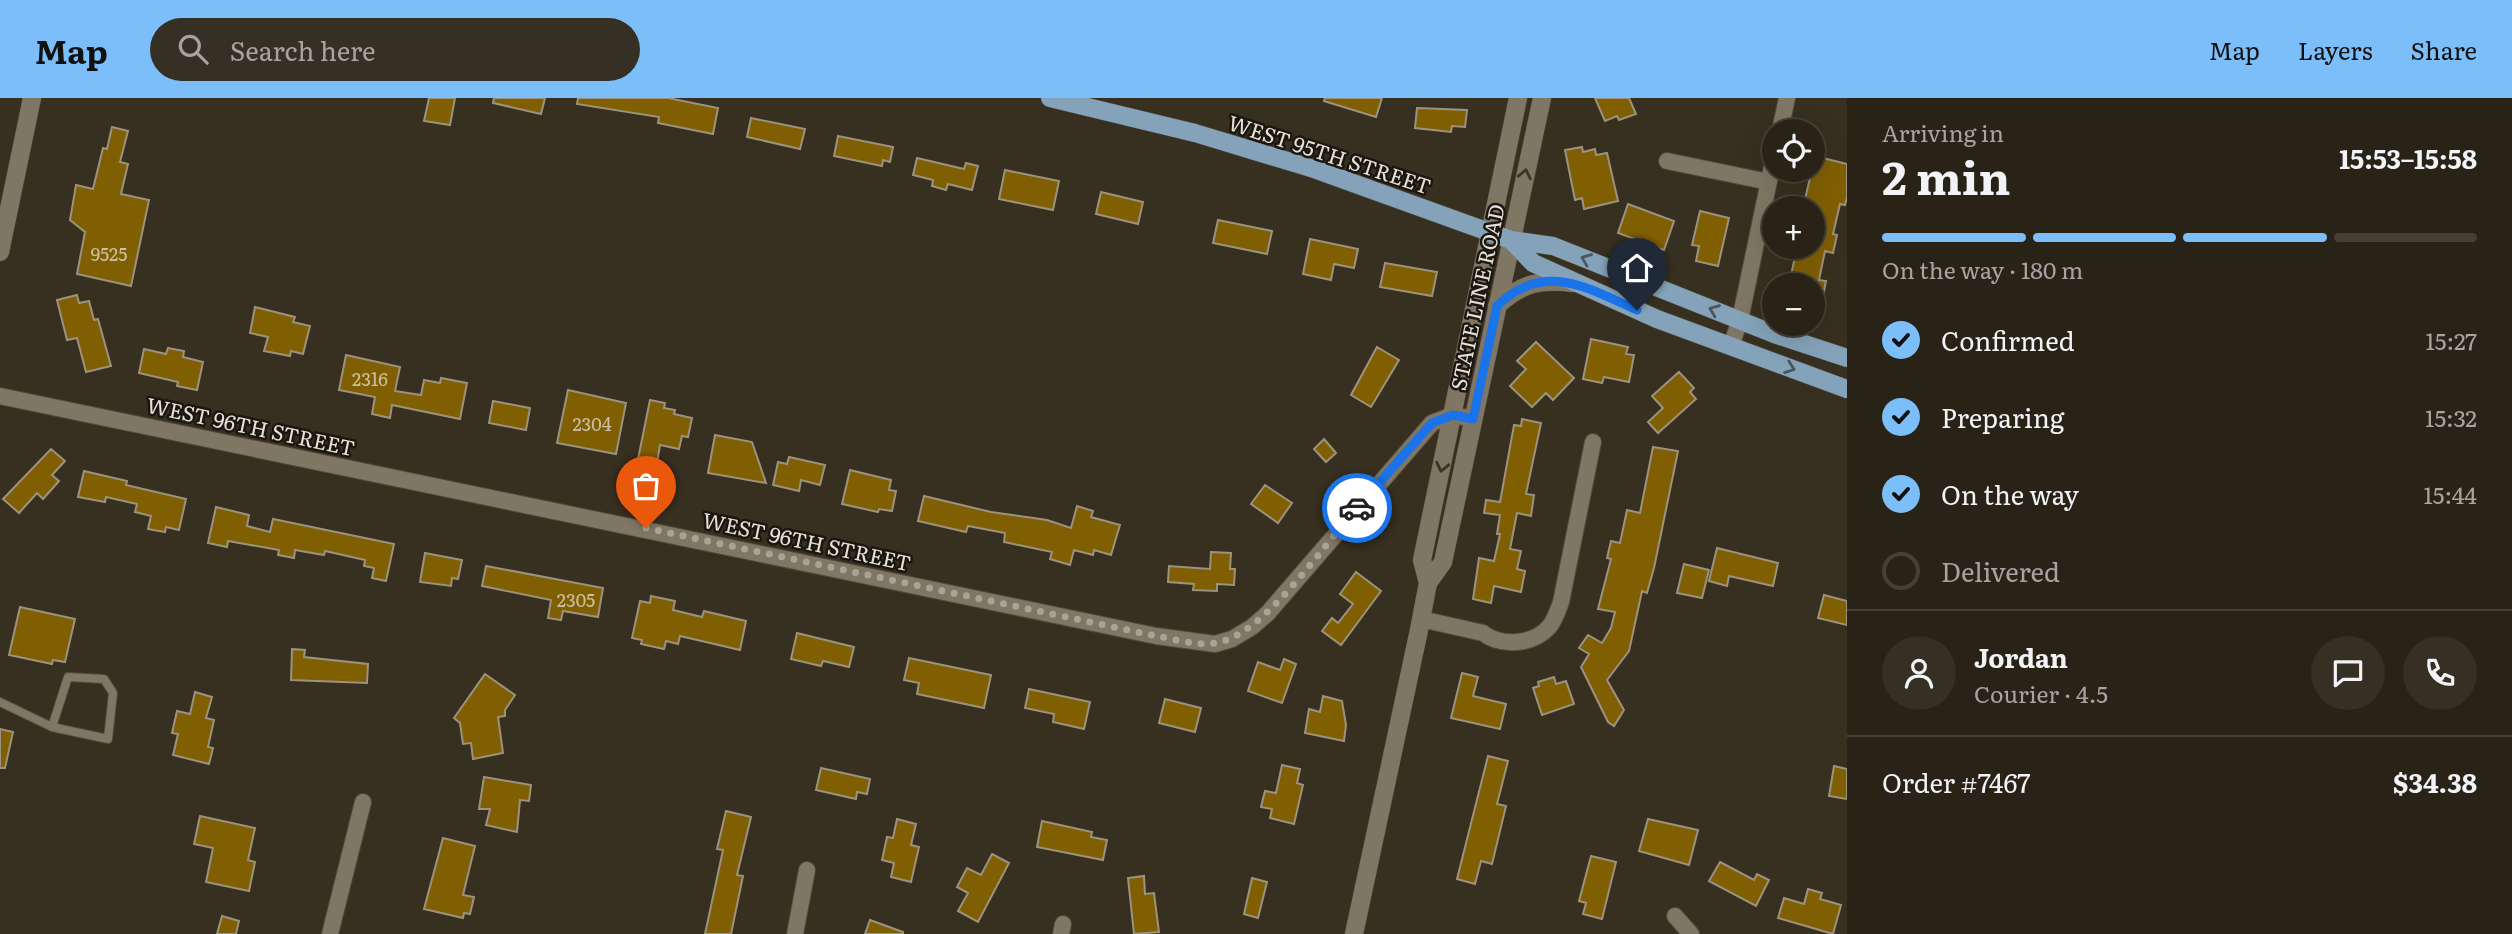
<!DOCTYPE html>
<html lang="en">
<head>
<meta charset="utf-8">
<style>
  body { margin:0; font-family:Literata,serif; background:#352f24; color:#f1f3f6; height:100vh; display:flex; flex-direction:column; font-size:26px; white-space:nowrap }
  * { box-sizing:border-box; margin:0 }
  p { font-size:23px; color:#a5a4a1 }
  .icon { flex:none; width:38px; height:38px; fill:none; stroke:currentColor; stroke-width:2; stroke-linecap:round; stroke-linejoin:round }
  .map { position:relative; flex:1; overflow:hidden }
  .panel { display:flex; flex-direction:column; background:#292317; width:665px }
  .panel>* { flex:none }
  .buttons { position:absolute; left:1762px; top:21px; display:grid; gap:14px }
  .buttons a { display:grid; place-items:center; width:63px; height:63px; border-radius:50%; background:#292317; box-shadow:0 7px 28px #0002,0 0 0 2px #454036; font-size:35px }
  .pin { position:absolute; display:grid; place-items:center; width:60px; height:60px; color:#fff; margin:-72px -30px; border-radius:50% 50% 50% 0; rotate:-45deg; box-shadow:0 0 7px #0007 }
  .pin .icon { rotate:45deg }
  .courier { position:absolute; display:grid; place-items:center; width:70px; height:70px; margin:-35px; border:5px solid #1a73e8; border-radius:50%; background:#fff; color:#222; box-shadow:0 2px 9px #0007 }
  .summary em { font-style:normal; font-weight:700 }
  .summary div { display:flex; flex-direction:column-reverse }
  .summary { display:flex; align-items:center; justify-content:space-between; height:119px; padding:0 35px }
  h1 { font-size:46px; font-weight:700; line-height:52px }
  .bar { display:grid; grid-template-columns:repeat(4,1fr); gap:10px 7px; align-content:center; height:84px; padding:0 35px }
  .bar i { height:9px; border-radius:5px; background:#454036 }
  .bar .selected { background:#7cbef9 }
  .bar p { grid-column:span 4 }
  .line { display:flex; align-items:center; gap:18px; padding:0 35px; border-top:2px solid #454036 }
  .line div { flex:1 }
  .round { display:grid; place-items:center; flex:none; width:74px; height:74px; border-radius:37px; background:#352f24 }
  ol { padding:0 35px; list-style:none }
  li { display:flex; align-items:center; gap:21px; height:77px }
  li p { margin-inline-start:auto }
  li .icon { padding:7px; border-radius:50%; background:#7cbef9; color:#111; stroke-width:4 }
  li:last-child { color:#a5a4a1 }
  li i { width:38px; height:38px; border:4px solid #454036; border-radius:50% }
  header { display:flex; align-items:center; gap:42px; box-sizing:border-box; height:98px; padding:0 35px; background:#7cbef9; color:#111 }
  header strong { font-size:33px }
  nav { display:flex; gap:38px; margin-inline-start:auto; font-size:24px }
  .search { width:490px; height:63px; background:#352f24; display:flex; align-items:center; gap:18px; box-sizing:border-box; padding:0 24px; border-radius:38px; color:#a5a4a1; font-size:26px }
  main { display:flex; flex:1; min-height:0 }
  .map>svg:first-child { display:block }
  .building { fill:#805f03; stroke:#9b927f; stroke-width:2 }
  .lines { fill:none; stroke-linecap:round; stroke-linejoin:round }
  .service-casing { stroke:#524c3e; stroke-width:10 }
  .minor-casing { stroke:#524c3e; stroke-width:18 }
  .tertiary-casing { stroke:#524c3e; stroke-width:19 }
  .secondary-casing { stroke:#524c3e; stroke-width:19 }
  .primary-casing { stroke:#524c3e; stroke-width:19 }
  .service { stroke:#7f7664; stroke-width:8 }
  .minor { stroke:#7f7664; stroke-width:16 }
  .tertiary { stroke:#7f7664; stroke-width:18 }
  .secondary { stroke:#7f7664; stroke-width:18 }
  .primary { stroke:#84a2b9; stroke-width:18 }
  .oneway { stroke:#393429 }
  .oneway2 { stroke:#4a565c }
  .done { stroke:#a9a397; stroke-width:7; stroke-dasharray:0 12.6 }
  .route { stroke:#1a73e8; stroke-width:9 }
  .labels { text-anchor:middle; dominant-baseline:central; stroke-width:5; stroke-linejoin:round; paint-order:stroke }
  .number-label { font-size:18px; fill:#ccc0a2 }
  .street-label { font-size:21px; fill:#e6e1d7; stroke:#1b1710 }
</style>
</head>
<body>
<header>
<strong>Map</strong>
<div class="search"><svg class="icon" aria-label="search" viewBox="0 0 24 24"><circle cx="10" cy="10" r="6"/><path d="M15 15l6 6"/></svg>Search here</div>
<nav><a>Map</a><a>Layers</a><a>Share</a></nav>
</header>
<main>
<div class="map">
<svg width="1847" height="836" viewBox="0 0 1847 836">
  <rect width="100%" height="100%" fill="#372f1f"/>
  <!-- building -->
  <path class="building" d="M429,0H455L450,27L424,23Z
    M494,0H545L541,16L493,5Z
    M578,0H668L718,10L713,36L658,25L659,19L577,6Z
    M1325,0H1382L1376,19L1324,3Z
    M1595,0H1629L1636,16L1619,22L1617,18L1605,23Z
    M1417,10L1467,12L1465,29L1452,28L1451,34L1415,30Z
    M751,20L805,31L800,51L747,39Z
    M112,29L128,33L120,64L128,66L121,96L149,102L131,188L77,176L85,134L70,122L76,87L93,91L103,50L107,51Z
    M838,38L893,49L890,64L883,62L882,68L834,58Z
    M1582,49L1583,54L1595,51L1596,57L1607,55L1618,103L1584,111L1582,100L1575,102L1565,52Z
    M1815,58L1847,66V99L1845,107L1840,106L1833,136L1837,137L1833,155L1825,153L1819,182L1826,183L1819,217L1813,216V187H1789L1797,149H1813V110H1803Z
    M917,60L964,71L966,65L978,68L972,92L948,86L946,92L932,88L933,82L913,77Z
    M1005,72L1059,83L1053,112L999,101Z
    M1101,94L1143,104L1138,126L1096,116Z
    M1628,106L1674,123L1664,152L1618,135Z
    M1700,113L1729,120L1718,168L1696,163L1699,148L1692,147Z
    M1218,122L1272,133L1267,156L1213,145Z
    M1310,141L1358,151L1354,170L1334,166L1331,182L1303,176Z
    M1385,165L1437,174L1432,198L1380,189Z
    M77,197L79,205L89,203L94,222L98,221L111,268L86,274L77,240L67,242L57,202Z
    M255,209L295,219L293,224L310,228L303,256L291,253L290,258L264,253L268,239L250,235Z
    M1591,241L1628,249L1626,256L1634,257L1629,284L1604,279L1602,285L1583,281Z
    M1536,244L1574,280L1553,302L1546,295L1532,309L1510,288L1526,271L1517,263Z
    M1377,249L1399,262L1371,309L1351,297Z
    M168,250L184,253L183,259L203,264L197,292L177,288L178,284L139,275L144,251L166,256Z
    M346,257L400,269L395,293L421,297L424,282L440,285L441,280L467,285L460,321L392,307L390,320L372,316L375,299L339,292Z
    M1679,274L1694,290L1690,294L1696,301L1658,335L1648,324L1663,310L1652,298Z
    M568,292L626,305L616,356L557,345Z
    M650,302L665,305L664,310L675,312L674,316L692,320L688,339L682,338L679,351L660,347L657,365L638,361Z
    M493,303L530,310L526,332L489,325Z
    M1522,321L1541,325L1526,396L1534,397L1531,418L1517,415L1510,451L1521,453L1517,471L1525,473L1521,494L1494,488L1491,505L1473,501L1479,460L1494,463L1500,436H1497L1500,417L1484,415L1486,402L1500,404L1514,327L1521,328Z
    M715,337L752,344L766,385L708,375Z
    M1324,341L1336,355L1326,364L1314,351Z
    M1653,349L1678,353L1654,470L1647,495L1642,493L1629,553L1607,582L1624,612L1614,628L1608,624L1581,569L1589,556L1579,550L1588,537L1602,545L1611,530L1615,514L1598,511L1611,461L1607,460L1611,443L1620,445L1627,412L1640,415Z
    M51,351L65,363L52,377L59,383L43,401L37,395L19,415L3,401Z
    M789,359L825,367L820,387L801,382L799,393L773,387L778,364L787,366Z
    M850,372L891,382L889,392L896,393L892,413L879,411L878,414L842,406Z
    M84,373L127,383L126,387L186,401L179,432L166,429L165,434L148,431L151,418L135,414L137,406L106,399L105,404L78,399Z
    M1265,387L1292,405L1278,425L1251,406Z
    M924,398L991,414L1047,422L1071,430L1077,408L1093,413L1091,419L1120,427L1111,457L1094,452L1093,457L1074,452L1070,467L1050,461L1052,454L1004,444L1005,435L968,428L966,434L918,423Z
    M216,409L249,417L247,428L270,434L273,421L394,446L386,483L372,480L374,470L364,468L365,462L325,453L324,457L295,452L294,460L278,457L279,452L228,443L227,449L208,445Z
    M1717,450L1778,465L1773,488L1729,478L1727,488L1709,483Z
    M1211,454L1231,455L1230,471H1235L1234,487L1217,486V493L1193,492L1194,486L1168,484L1169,468L1210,471Z
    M425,455L462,462L458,481L452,480L451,488L420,484Z
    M1684,466L1709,472L1702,500L1677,495Z
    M486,468L603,490L598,519L563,513L561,522L548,520L551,502L482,488Z
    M1356,474L1381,493L1341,547L1322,533L1332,520L1338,525L1353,506L1340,496Z
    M1824,497L1847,503V527L1818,520Z
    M651,498L675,503L673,512L702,519L704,513L746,523L740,552L680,538L678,546L666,543L664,551L641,546L642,542L632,540L640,503L650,505Z
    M20,509L75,521L65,564L53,562L52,566L9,557Z
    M797,535L854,549L849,569L823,563L821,568L791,561Z
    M292,551L305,552L304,559L368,566L367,585L291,582Z
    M909,560L991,577L984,610L917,596L919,585L904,582Z
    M1284,561L1296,566L1282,605L1248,593L1258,564L1280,572Z
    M1462,575L1478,579L1473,598L1506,606L1500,631L1451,620Z
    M485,576L515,597L505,612V618L498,619L503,655L473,661L471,645L463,646L460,625L454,620Z
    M1554,579L1556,586L1566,583L1574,606L1542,617L1533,590L1539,588L1538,584Z
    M1029,591L1090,604L1084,631L1053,624L1054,616L1025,610Z
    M195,594L212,599L206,620L214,622L208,649L213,650L209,666L173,657L178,636L172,635L177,613L190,616Z
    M1323,598L1342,603L1346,627L1344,643L1305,635L1309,611L1320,614Z
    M1165,601L1201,610L1195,634L1159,625Z
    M0,631L13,634L5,670H0Z
    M1488,658L1508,663L1497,706L1506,708L1492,766L1481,763L1475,786L1457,781Z
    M1282,667L1300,671L1297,685L1303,687L1294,726L1270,720L1272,711L1261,709L1265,693L1276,695Z
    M1834,668L1847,671V701L1829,698Z
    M821,670L870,681L867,696L857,694L856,701L816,692Z
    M484,679L531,687L529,703L520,702L517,734L486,727L490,711H479Z
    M726,713L751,719L737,777L743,778L731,836H705L723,752L717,751Z
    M200,718L255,730L248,762L255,764L249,793L206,784L213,750L194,746Z
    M897,721L916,726L911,747L919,749L911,784L891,779L894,765L882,762L887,739L893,740Z
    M1648,721L1698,732L1689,767L1639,753Z
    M1042,723L1092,734L1091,739L1107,742L1103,762L1037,749Z
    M443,740L475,748L463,797L474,799L470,816L464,815L463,820L424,811Z
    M992,756L1009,765L978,824L958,813L968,795L957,789L967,770L981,777Z
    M1591,758L1616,764L1602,821L1583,816L1586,805L1579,803Z
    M1720,764L1754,782L1757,776L1769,782L1756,808L1709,783Z
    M1144,778L1145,796L1154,795L1159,834L1134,836L1128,780Z
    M1252,780L1267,784L1258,820L1244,816Z
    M1808,791L1822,795L1820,801L1841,807L1833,836L1778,820L1784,800L1804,806Z
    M222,818L239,823L236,836H217Z
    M870,822L903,834V836H865Z"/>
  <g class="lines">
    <defs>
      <path id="service" d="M0,604L52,629L108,641L113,595L104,581L68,579L52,629"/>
      <path id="minor" d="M1780,33L1787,0
        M1667,63L1769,84
        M1731,248L1740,222L1774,59
        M0,298L1156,538L1215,546L1232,541L1252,529L1267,516L1432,325L1453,317L1473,321
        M1421,521L1483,535C1501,549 1533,547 1549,529C1555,522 1558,512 1561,504L1593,344
        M1675,818L1691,836
        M330,836L363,704
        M795,836L807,772
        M1061,836L1063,826"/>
      <path id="tertiary" d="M0,154L32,0"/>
      <path id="secondary" d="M1497,208C1521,185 1541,181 1573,185
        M1428,485L1443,464L1542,0
        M1354,836L1419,532L1428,485L1422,462L1518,0"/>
      <path id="primary" d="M1050,0L1195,35L1314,71L1511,142L1553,148L1774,236L1847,260
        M1511,142L1533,165L1657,221L1847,291"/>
    </defs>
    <!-- service casing -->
    <use href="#service" class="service-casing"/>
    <!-- minor casing -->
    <use href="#minor" class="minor-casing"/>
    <!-- tertiary casing -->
    <use href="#tertiary" class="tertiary-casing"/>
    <!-- secondary casing -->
    <use href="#secondary" class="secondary-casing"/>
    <!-- primary casing -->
    <use href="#primary" class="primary-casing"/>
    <!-- service -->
    <use href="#service" class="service"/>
    <!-- minor -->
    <use href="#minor" class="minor"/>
    <!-- tertiary -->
    <use href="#tertiary" class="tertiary"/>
    <!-- secondary -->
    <use href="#secondary" class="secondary"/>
    <!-- primary -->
    <use href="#primary" class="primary"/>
  </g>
  <!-- one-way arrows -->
  <defs><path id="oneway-chevron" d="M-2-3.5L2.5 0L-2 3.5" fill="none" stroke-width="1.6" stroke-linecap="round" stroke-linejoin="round" transform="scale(1.75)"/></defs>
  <g class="oneway">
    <use href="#oneway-chevron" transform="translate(1525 76) rotate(-78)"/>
    <use href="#oneway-chevron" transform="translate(1442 369) rotate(102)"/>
  </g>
  <g class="oneway2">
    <use href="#oneway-chevron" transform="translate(1586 161) rotate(-158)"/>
    <use href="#oneway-chevron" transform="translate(1714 212) rotate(-158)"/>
    <use href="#oneway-chevron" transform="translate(1790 270) rotate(20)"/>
  </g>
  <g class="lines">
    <!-- done -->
    <path class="done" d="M646,430L1156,538C1175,541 1196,548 1215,545C1263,539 1324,446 1357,410"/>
    <!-- route -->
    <path class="route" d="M1357,410L1432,325L1453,317L1473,321L1497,208C1544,162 1587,190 1637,212"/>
  </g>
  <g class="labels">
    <!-- number labels -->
    <g class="number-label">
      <text x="109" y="155">9525</text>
      <text x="370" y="280">2316</text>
      <text x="592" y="325">2304</text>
      <text x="576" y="501">2305</text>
    </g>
    <!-- street labels -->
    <g class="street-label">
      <text transform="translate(1330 55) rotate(18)">WEST 95TH STREET</text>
      <text transform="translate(1476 199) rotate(-78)">STATE LINE ROAD</text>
      <text transform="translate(251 327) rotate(12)">WEST 96TH STREET</text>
      <text transform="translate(807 442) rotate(12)">WEST 96TH STREET</text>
    </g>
  </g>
</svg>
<div class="buttons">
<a><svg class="icon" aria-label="locate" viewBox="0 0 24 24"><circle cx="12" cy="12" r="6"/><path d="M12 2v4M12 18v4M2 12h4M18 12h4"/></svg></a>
<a>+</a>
<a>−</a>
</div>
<div class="pin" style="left:646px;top:430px;background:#ea580c"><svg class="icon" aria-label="bag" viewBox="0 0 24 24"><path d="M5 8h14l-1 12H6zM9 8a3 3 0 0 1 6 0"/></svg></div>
<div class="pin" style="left:1637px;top:212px;background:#1f2937"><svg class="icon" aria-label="home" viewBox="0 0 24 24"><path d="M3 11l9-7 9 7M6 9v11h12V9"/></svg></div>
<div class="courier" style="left:1357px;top:410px"><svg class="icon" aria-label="car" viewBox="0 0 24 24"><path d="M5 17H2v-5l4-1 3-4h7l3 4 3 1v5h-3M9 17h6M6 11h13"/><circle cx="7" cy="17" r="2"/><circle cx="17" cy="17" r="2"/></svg></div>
</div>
<section class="panel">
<div class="summary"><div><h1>2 min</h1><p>Arriving in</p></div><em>15:53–15:58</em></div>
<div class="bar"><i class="selected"></i><i class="selected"></i><i class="selected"></i><i></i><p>On the way · 180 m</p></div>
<ol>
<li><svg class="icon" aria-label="check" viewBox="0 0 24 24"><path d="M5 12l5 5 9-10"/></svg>Confirmed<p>15:27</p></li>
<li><svg class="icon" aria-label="check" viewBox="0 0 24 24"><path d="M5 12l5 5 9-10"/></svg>Preparing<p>15:32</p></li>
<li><svg class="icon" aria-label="check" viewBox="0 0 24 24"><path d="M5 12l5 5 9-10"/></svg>On the way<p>15:44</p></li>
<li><i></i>Delivered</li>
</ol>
<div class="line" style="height:126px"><a class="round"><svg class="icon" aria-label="person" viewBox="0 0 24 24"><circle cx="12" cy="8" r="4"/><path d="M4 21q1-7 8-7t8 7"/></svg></a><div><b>Jordan</b><p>Courier · 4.5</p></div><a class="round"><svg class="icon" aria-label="chat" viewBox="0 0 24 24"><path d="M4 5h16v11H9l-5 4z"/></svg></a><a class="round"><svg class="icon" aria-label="phone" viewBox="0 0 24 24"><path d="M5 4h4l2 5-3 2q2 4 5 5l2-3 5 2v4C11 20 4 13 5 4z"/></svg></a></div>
<div class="line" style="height:91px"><div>Order #7467</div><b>$34.38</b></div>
</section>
</main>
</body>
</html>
